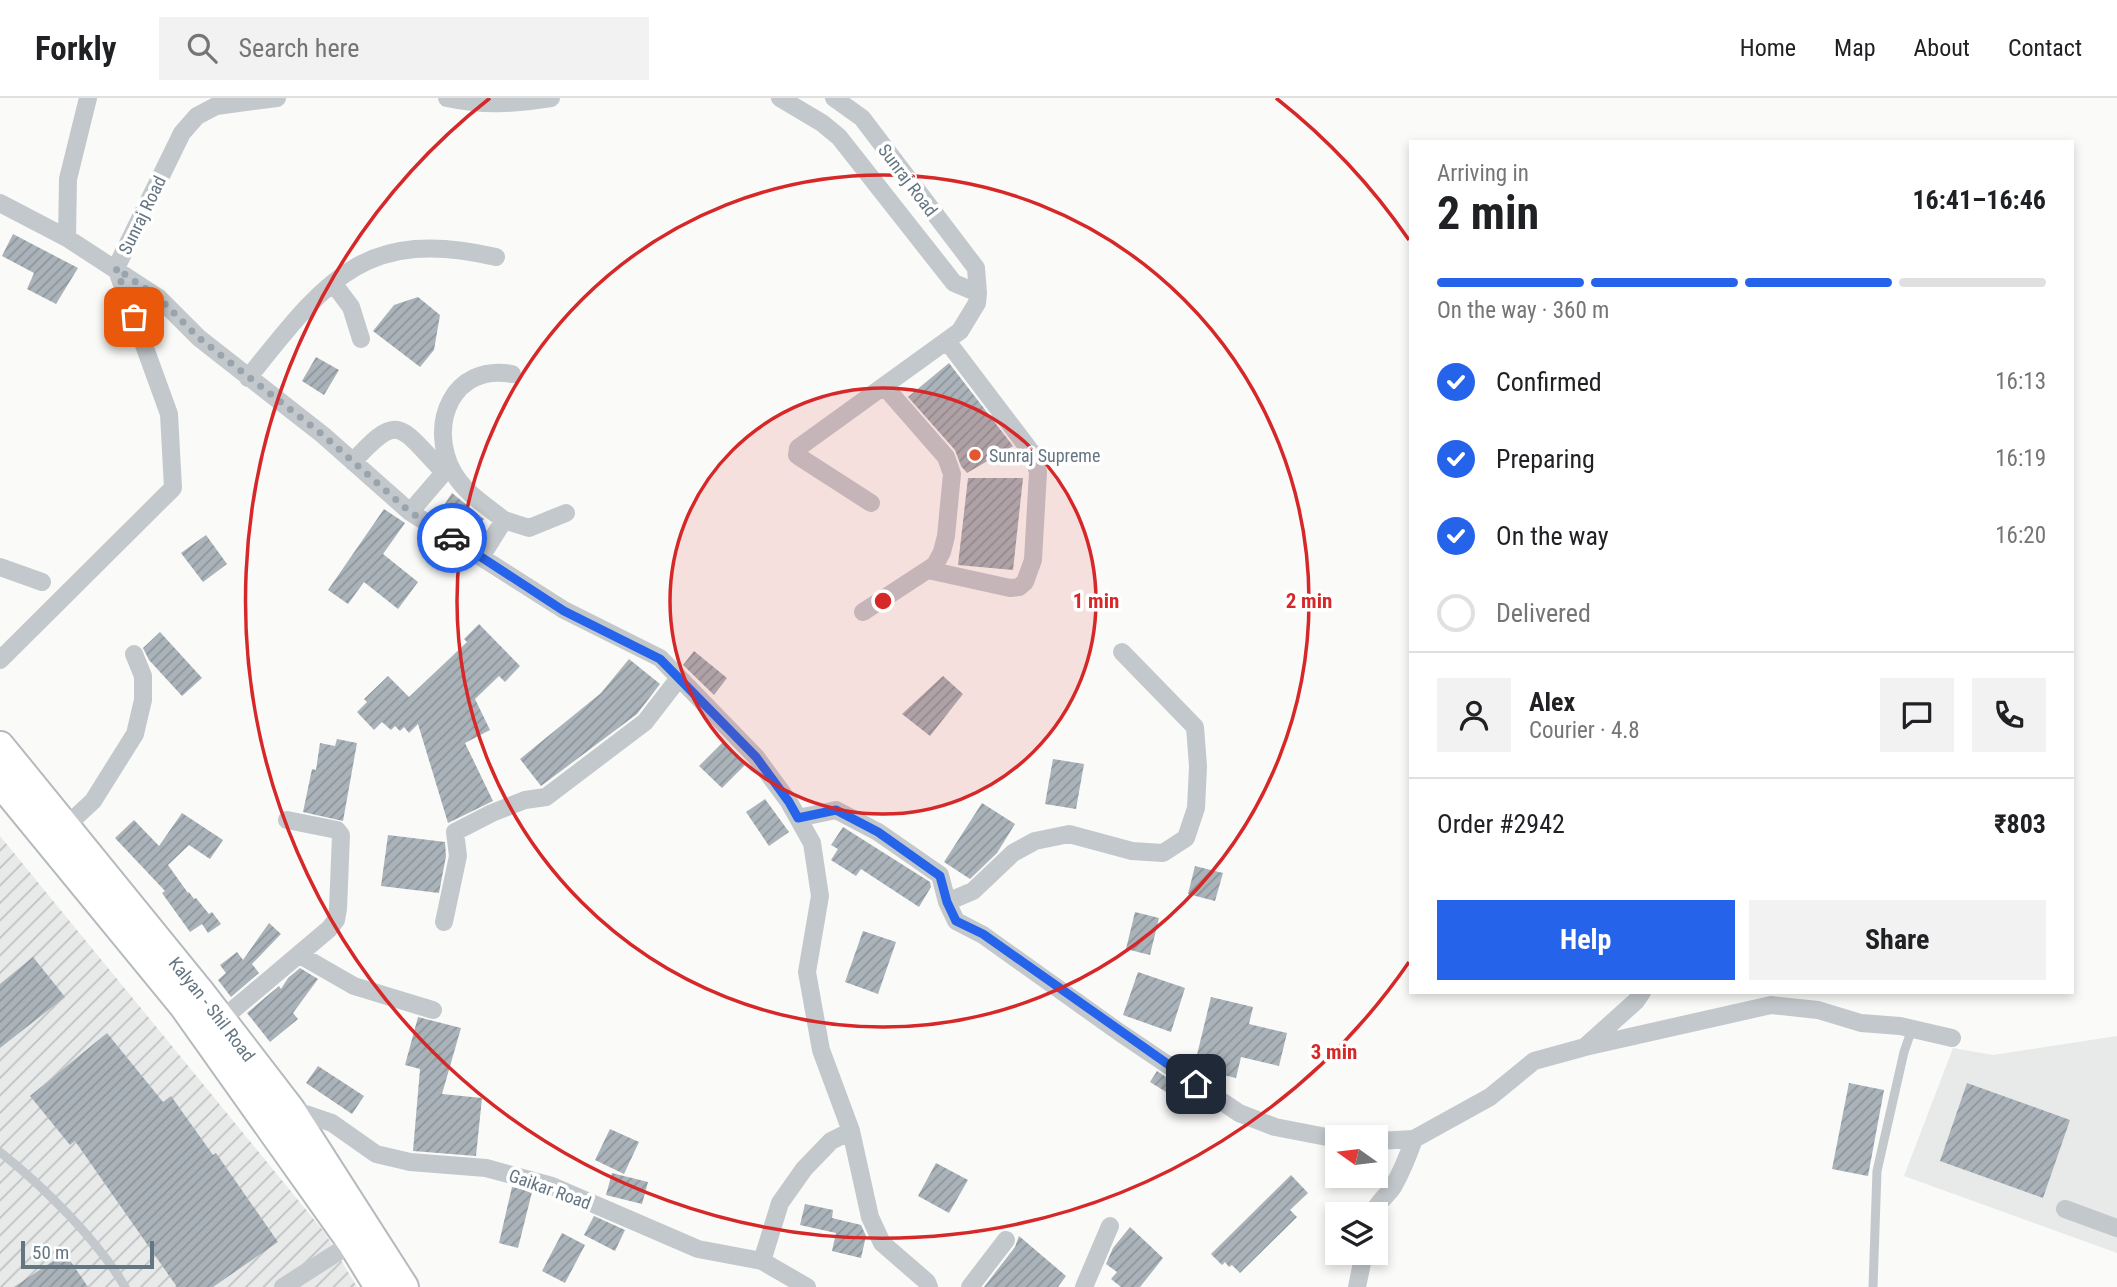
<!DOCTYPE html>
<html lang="en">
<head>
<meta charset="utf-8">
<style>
  body { margin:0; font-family:"Roboto Condensed",sans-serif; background:#f2f2f2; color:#202124; height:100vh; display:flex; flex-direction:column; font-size:26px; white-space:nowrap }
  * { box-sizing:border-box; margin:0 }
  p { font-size:23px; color:#757577 }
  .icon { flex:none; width:38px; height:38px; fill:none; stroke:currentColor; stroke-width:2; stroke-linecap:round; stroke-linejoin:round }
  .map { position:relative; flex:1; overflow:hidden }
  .drawer { position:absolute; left:1409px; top:42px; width:665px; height:854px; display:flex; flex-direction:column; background:#fff; border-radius:0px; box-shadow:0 4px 10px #0003 }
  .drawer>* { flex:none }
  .needle { width:46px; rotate:284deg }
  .controls { position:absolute; left:1325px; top:1027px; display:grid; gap:14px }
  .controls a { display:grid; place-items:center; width:63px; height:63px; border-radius:0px; background:#fff; box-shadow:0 4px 10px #0003; font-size:35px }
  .scale { position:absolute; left:21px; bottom:18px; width:133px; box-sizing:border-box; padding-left:7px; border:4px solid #657683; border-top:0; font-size:19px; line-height:24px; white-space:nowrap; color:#657683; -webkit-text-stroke:5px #fff; paint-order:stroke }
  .pin { position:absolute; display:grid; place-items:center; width:60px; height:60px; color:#fff; margin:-30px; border-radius:14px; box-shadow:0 4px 10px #0006 }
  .courier { position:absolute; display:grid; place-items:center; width:70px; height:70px; margin:-35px; border:5px solid #2563eb; border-radius:50%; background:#fff; color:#222; box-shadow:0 2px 9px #0007 }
  .headline em { font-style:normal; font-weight:700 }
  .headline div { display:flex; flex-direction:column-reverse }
  .headline { display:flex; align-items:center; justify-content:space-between; height:119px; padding:0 28px }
  h1 { font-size:46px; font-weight:700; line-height:52px }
  .bar { display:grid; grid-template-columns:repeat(4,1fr); gap:10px 7px; align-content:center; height:84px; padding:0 28px }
  .bar i { height:9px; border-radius:5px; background:#e0e0e0 }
  .bar .on { background:#2563eb }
  .bar p { grid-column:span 4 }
  .line { display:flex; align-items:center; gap:18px; padding:0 28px; border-top:2px solid #e0e0e0 }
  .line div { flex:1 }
  .round { display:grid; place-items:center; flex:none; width:74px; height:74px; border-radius:0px; background:#f2f2f2 }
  ol { padding:0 28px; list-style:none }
  li { display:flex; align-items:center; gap:21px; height:77px }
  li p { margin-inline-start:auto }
  li .icon { padding:7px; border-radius:50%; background:#2563eb; color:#fff; stroke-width:4 }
  li:last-child { color:#757577 }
  li i { width:38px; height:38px; border:4px solid #e0e0e0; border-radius:50% }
  .cta { display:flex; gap:14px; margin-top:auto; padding:14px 28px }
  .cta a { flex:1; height:80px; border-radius:0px; background:#2563eb; color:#fff; font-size:28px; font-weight:700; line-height:80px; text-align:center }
  .cta a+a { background:#f2f2f2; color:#202124 }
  header { display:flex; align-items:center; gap:42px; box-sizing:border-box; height:98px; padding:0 35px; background:#fff; border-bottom:2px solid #e0e0e0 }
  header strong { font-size:33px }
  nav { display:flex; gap:38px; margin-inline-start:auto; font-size:24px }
  .search { width:490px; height:63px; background:#f2f2f2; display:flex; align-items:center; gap:18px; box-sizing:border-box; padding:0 24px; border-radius:0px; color:#757577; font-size:26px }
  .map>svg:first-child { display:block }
  .built { fill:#e8e9e9 }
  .industrial { fill:url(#industrial-furrows) }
  .building { fill:url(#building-hatch) }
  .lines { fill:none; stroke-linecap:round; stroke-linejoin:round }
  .primary-casing { stroke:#b5babe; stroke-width:32 }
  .service { stroke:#c3c8cc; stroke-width:9 }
  .minor { stroke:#c3c8cc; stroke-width:18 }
  .primary { stroke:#fff; stroke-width:28 }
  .done { stroke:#99a4ac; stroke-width:7; stroke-dasharray:0 12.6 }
  .route { stroke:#2563eb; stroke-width:9 }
  .ring { fill:none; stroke:#d62828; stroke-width:3.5 }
  .poi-dot { fill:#e4572e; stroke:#fff; stroke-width:2.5 }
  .labels { text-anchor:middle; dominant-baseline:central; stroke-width:7; stroke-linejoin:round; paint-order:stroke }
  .street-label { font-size:18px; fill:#657683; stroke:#fff }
  .poi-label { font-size:18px; fill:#657683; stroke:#fff; text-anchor:start }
  .centre { fill:#d62828; stroke:#fff; stroke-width:3.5 }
  .ring-label { font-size:21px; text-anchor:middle; font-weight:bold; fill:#d62828; stroke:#fff; stroke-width:7; stroke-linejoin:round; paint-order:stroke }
</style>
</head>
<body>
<header>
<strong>Forkly</strong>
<div class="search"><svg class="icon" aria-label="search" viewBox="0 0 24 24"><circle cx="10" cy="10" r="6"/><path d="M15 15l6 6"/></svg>Search here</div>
<nav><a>Home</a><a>Map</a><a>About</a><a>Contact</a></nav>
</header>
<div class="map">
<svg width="2117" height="1189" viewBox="0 0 2117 1189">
  <defs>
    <pattern id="industrial-furrows" width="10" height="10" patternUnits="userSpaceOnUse" patternTransform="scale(1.75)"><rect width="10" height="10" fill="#e8e9e9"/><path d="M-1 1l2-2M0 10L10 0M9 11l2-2" fill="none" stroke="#c0c1c2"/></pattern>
    <pattern id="building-hatch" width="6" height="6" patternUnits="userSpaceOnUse" patternTransform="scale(1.75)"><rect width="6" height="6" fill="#aab3b9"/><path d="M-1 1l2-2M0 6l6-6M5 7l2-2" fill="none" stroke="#8e969c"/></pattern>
  </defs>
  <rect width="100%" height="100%" fill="#fafaf8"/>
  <!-- built -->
  <path class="built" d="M2117,938V1155L1904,1078L1953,950L1993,957Z"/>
  <!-- industrial -->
  <path class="industrial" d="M0,738L325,1135L357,1189H0Z"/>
  <!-- building -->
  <path class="building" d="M13,136L78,170L56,206L27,191L34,175L2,158Z
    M418,199L440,217L434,252L420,269L373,233L394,207Z
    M316,259L339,272L324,297L302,283Z
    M949,265L1013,348L967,375L961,368L955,352L908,299Z
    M968,380H1023L1013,472L958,467Z
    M452,395L484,421L472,440L437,418Z
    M384,411L405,425L383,456L418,484L398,511L364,484L348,506L328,492Z
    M206,437L227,466L203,484L181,455Z
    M479,526L520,568L505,584L499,578L475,601L490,632L465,645L493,703L448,725L418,626L409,635L404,629L400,633L395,628L391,632L382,624L374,632L357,614L367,604L364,601L388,578L409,599L467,544L464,541Z
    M160,534L202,580L182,598L149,562L143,550Z
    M694,553L727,580L714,597L683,567Z
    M629,561L660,586L637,616L541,688L520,661L601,595Z
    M943,578L963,596L930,638L902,616Z
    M337,641L357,645L343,723L303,714L312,671L316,672L320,645L335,648Z
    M723,644L746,666L722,690L699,668Z
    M1053,661L1084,666L1076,711L1045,706Z
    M765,701L789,734L769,748L746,714Z
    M982,705L1015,726L997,755L970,781L944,764Z
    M182,715L223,742L210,761L189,747L168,767L188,795L189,794L194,801L196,800L209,816L212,814L221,826L208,835L202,826L190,834L162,795L165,793L115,740L134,722L159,748Z
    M843,729L930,784L931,789L919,809L861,771L856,778L831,762L838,751L831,747Z
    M388,737L445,744L446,758L439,795L381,788Z
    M1195,768L1223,775L1215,803L1188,796Z
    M1135,814L1159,820L1150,857L1126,851Z
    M269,825L281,836L252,866L259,875L231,899L218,882L226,875L220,867L237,854L243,862Z
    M863,833L896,844L878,896L845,884Z
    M33,859L65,899L0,950V886Z
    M300,870L318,881L293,915L298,921L270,944L247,915L279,888L281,891L288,880Z
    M1138,874L1185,890L1171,934L1123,917Z
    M1211,899L1253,909L1249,926L1287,935L1279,968L1241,959L1236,980L1215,975L1217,966L1196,961Z
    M418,919L461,930L442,996L482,1000L476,1058L413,1053L420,971L405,967Z
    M107,935L163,1004L171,998L213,1057L216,1055L278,1144L213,1189H177L75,1043L70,1047L30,998Z
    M318,968L364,998L352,1016L306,985Z
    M1157,973L1188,994L1182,1004L1150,984Z
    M1849,985L1884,992L1868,1078L1832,1071Z
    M1967,985L2070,1022L2043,1100L1940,1063Z
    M610,1031L639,1044L624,1076L595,1062Z
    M936,1065L968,1082L949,1115L918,1098Z
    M612,1075L648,1084L642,1106L606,1097Z
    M1291,1077L1308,1095L1290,1112L1297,1119L1240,1175L1232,1167L1229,1169L1225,1164L1222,1167L1211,1156Z
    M512,1089L532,1094L518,1150L499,1145Z
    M805,1106L833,1112L832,1120L861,1127L866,1138L861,1160L832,1153L836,1135L800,1127Z
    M594,1118L625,1132L615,1153L584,1137Z
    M1130,1129L1163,1160L1140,1189H1121L1111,1181L1117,1174L1106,1166L1113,1150Z
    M562,1135L585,1147L565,1185L542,1173Z
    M1019,1138L1066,1178L1058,1189H984L1015,1149Z
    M65,1155L88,1189H14Z"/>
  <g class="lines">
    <defs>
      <g id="primary">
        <path id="s1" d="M0,648L200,894L290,1011L404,1189"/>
        <path d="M0,684L183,907L352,1145L379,1189"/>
      </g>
    </defs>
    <!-- primary casing -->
    <use href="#primary" class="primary-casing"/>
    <!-- service -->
    <path class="service" d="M0,1054C43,1088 97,1141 125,1189
      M1873,1189L1877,1073L1904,954L1912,931"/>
    <!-- minor -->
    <path class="minor" d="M447,0C484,8 513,6 551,0
      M780,0L822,25L839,39L954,185L978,195L976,170L862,20L834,0
      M0,105L67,140L159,200L199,240L323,337L410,414L564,512L660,560L756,659L789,704L812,745L820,798L807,874L821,952L851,1033L870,1119L882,1145L927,1184L929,1189
      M67,140L68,81L88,0
      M333,185L351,209L361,241
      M248,280C325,184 363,128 496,159
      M353,364C398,314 399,327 441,371V378L410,414
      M871,405L801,360L797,357L798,350L960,233L977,205L978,195
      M504,422L529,430L566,415
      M481,459L504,422C485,407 465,395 453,374C427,326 453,265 512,276
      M0,469L42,484
      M928,472L1010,490L1019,489L1025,484L1033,462L1038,374L1032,355L947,243
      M863,514L935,467L942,454L946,438L952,376L946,359L884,288
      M0,562L173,390L169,316L116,170L182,35L197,18L216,8L277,0
      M798,720L836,712L878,734L940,777L947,804L956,823L983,837L1119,934L1239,1015L1275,1029L1337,1041
      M66,728L93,703L135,636L143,602V578L134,556
      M947,804L973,793L1013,755L1035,743L1069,736L1132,753L1163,755L1186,740L1196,710L1198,668L1195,629L1122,554
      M444,824L458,758L455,734L492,715L525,702L546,699L645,624L679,580
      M300,857L354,888L433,912
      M221,922L329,831L336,822L338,811L341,737L337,732L287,722
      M1587,947L1636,903L1642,894
      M291,1011L332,1025L376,1056L410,1064L486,1070L552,1088L698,1151L762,1163L807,1189
      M1376,1043L1414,1041L1490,999L1534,963L1585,949L1771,907L1818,912L1861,925L1900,928L1952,940
      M2065,1111L2117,1130
      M1373,1116C1376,1105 1387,1098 1393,1089C1402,1073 1408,1058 1414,1041
      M762,1163L780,1105L804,1071L831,1043L851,1033
      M283,1189L352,1145
      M970,1189L1006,1142
      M1084,1189L1110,1128
      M1357,1189L1364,1155"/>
    <!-- primary -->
    <use href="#primary" class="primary"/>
  </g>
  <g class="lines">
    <!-- done -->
    <path class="done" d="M134,219L116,170L159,200L199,240L323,337L410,414L452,440"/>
    <!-- route -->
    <path class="route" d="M452,440L564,513L660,561L756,659L789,704L798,720L836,712L878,734L940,778L947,804L956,823L983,836L1196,986"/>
  </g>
  <!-- distance rings -->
  <circle cx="883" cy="503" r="213" fill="#d62828" fill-opacity=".12"/>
  <g class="ring">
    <circle cx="883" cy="503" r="213"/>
    <circle cx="883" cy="503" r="426"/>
    <path d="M1409 864A638 638 0 1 1 490 0M1276 0A638 638 0 0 1 1409 142"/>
  </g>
  <!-- markers -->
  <circle class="poi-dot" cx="975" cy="357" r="7"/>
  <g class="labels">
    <!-- street labels -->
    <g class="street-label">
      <text transform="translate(908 82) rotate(53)">Sunraj Road</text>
      <text transform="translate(142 117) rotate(-64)">Sunraj Road</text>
      <text stroke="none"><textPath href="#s1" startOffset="338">Kalyan - Shil Road</textPath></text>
      <text transform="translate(550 1091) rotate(20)">Gaikar Road</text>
    </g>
    <!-- poi labels -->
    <g class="poi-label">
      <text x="989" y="357">Sunraj Supreme</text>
    </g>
  </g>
  <circle cx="883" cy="503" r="10" class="centre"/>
  <g class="ring-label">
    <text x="1096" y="510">1 min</text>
    <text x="1309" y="510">2 min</text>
    <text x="1334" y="961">3 min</text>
  </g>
</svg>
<div class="controls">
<a><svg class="needle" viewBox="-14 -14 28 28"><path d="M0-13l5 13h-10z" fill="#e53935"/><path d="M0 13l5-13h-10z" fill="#757577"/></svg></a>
<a><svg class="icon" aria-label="layers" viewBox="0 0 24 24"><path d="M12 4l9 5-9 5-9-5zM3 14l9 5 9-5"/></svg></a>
</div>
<div class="scale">50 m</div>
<div class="pin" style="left:134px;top:219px;background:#ea580c"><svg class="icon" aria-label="bag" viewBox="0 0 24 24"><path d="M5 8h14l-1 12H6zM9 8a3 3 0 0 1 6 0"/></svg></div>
<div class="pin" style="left:1196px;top:986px;background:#1f2937"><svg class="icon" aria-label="home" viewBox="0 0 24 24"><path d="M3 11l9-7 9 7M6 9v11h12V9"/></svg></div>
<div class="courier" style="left:452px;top:440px"><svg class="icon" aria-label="car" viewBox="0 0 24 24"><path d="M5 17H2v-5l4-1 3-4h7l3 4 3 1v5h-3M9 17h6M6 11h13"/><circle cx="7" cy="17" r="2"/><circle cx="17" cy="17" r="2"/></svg></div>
<section class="drawer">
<div class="headline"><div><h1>2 min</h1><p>Arriving in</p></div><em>16:41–16:46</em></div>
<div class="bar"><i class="on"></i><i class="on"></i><i class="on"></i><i></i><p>On the way · 360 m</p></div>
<ol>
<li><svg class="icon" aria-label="check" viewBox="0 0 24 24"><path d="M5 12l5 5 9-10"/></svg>Confirmed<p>16:13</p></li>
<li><svg class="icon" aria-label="check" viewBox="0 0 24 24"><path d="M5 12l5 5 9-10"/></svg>Preparing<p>16:19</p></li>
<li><svg class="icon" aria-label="check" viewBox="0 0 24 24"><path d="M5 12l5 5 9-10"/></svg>On the way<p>16:20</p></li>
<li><i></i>Delivered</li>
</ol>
<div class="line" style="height:126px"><a class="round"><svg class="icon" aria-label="person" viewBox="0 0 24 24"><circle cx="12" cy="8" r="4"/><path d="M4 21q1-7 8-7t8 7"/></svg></a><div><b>Alex</b><p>Courier · 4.8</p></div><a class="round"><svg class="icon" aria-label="chat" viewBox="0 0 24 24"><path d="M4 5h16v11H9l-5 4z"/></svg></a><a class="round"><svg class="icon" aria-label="phone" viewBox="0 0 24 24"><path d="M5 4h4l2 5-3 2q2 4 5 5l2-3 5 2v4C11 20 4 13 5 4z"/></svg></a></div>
<div class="line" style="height:91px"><div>Order #2942</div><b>₹803</b></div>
<div class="cta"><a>Help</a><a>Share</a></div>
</section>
</div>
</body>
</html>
